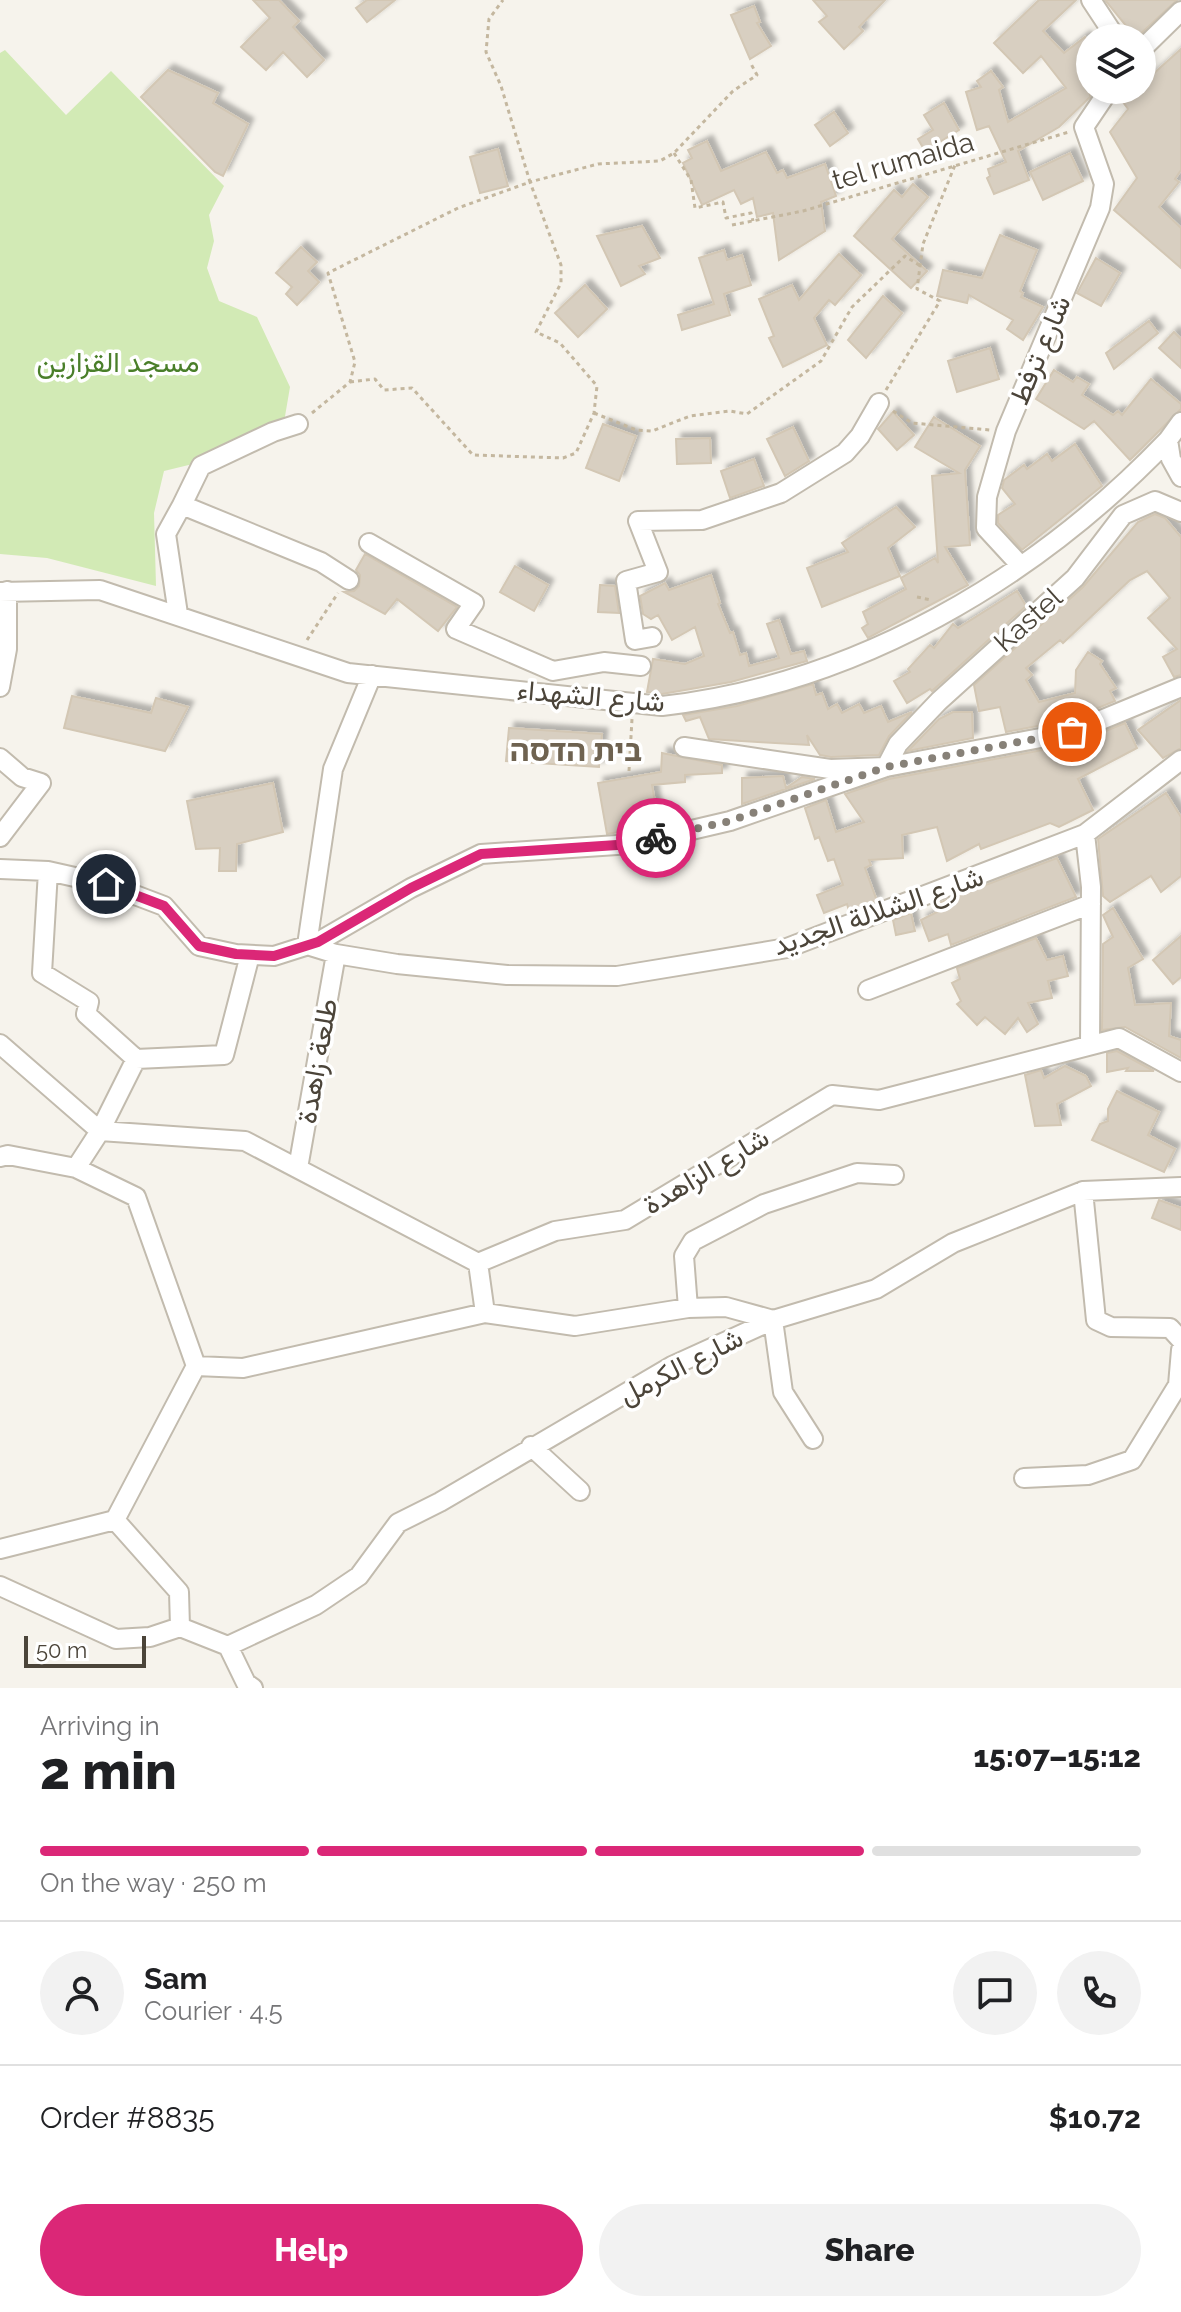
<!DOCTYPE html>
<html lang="en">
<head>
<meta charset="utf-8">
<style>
  body { margin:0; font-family:Raleway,Vazirmatn,"Noto Sans Hebrew",sans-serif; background:#f2f2f2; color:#202124; height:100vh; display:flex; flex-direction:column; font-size:30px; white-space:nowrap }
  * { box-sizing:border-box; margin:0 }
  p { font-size:26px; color:#757577 }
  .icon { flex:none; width:44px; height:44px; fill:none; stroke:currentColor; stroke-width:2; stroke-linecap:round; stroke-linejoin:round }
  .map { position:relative; height:1688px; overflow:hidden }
  .drawer { display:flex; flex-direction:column; background:#fff; flex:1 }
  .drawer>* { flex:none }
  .controls { position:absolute; left:1076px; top:24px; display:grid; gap:16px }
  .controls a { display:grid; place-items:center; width:80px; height:80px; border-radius:50%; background:#fff; box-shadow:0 4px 12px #0003; font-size:40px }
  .scale { position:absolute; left:24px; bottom:20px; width:122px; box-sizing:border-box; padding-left:8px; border:4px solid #4b4439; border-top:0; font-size:22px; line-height:28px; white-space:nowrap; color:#4b4439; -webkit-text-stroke:6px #fff; paint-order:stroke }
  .pin { position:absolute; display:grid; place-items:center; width:68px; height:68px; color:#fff; margin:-34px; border:4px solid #fff; border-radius:50%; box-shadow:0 2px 8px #0007 }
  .courier { position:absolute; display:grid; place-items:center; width:80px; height:80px; margin:-40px; border:6px solid #db2777; border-radius:50%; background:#fff; color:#222; box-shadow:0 2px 10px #0007 }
  .overview em { font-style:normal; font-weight:800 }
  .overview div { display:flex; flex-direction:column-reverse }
  .overview { display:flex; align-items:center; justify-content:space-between; height:136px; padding:0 40px }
  h1 { font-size:52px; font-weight:800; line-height:60px }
  .bar { display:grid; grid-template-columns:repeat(4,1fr); gap:12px 8px; align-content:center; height:96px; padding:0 40px }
  .bar i { height:10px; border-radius:6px; background:#e0e0e0 }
  .bar .current { background:#db2777 }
  .bar p { grid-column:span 4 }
  .line { display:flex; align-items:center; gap:20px; padding:0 40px; border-top:2px solid #e0e0e0 }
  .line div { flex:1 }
  .round { display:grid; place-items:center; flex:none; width:84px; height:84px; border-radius:42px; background:#f2f2f2 }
  .primary-button { display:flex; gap:16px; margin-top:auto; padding:16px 40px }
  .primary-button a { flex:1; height:92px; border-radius:48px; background:#db2777; color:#fff; font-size:32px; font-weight:800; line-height:92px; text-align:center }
  .primary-button a+a { background:#f2f2f2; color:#202124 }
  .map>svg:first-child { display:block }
  .green { fill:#d2eab5 }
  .building { fill:#d8cfc1; stroke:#d3c7b4; stroke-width:2; filter:url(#shadow) }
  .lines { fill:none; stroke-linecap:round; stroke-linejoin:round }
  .minor-casing { stroke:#c2bbae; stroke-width:22 }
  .path { stroke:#c4b79f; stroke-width:3; stroke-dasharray:4 4; stroke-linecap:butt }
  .minor { stroke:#fff; stroke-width:18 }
  .done { stroke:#878178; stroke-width:8; stroke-dasharray:0 14.4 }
  .route { stroke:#db2777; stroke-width:10 }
  .labels { text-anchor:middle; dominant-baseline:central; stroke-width:7; stroke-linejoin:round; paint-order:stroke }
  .street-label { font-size:28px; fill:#4b4439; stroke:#fff }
  .park-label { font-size:28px; fill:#4a7f2a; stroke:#fff }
  .neighbourhood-label { font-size:30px; font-weight:bold; fill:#6e6250; stroke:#fff }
</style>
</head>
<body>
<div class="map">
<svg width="1181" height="1688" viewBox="0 0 1181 1688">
  <defs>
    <filter id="shadow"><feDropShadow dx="5.5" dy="-5.5" stdDeviation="2" flood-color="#0004"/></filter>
  </defs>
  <rect width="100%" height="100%" fill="#f6f3ec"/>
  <!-- green -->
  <path class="green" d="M5,50L66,115L111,71L224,186L209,215L214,241L207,268L219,301L257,317L290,387L283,428L201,462L164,471L154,513L156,586L47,558L0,554V53Z"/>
  <!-- building -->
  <path class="building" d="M253,0H279L299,21L293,27L324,60L307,77L283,52L266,70L241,47L270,18Z
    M367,0H395L367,22L356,8Z
    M813,0H885L859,27L863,31L844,49L819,22L827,16Z
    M1039,0H1076L1043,31L1064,53L1085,37L1090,44V97L1059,127L1018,151L1029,180L994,194L987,178L990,176L988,169L1006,162L989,126L977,130L966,92L981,87L977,81L991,71L1003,87L999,90L1008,122L1066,88L1041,56L1023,73L994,43Z
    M1105,0H1177L1136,38Z
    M754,6L760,22L757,23L771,46L750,59L731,15Z
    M1181,49V170L1175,179L1179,182L1159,207L1181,228V268L1114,210L1137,178L1110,132L1128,109L1123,102L1132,90H1142V84Z
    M168,70L218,93L213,103L248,124L223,176L215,172L141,97Z
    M944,103L959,130L925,151L918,139L933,130L924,115Z
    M834,112L848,133L830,146L815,125Z
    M707,141L721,171L766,152L777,173L783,170L787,178L825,164L836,196L821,202L825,231L779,260L773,213L757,217L753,198L741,204L734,190L702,205L683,163L692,158L688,150Z
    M498,149L508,186L480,193L470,157Z
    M1070,153L1083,181L1043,200L1030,172Z
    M913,184L928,197L892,239L927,271L911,288L854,236L894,190L902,197Z
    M642,226L660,258L639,266L645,274L621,286L597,236Z
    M1000,235L1037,250L1020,291L1023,293L1021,297L1043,307L1023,340L1007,329L1013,320L969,295L967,303L937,296L943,270L982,278Z
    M301,247L317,262L308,271L319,282L297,305L286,294L292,287L276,273Z
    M724,250L727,260L742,255L751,285L724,294L730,315L682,330L678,315L714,304L699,258Z
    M839,254L861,275L835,305L829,300L814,318L827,345L783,367L769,338L774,336L759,299L792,285L799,300Z
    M1096,258L1120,273L1101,306L1077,293Z
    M585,285L607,309L578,337L555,313Z
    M883,296L902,313L866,358L848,340Z
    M1149,321L1158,333L1114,369L1106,353Z
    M1174,332L1181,339V368L1159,348Z
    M990,348L999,379L957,392L948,361Z
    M1054,370L1073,382L1077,377L1089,384L1082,395L1113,415L1118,411L1122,415L1151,379L1181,404V409L1130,460L1094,421L1084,429L1036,399Z
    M893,412L914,435L897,450L878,429Z
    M934,417L980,446L965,470L970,545L945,547L968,585L868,638L862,628L868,624L863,612L906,589L901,578L935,558L938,563L932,476L959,473L915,447Z
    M603,424L636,436L619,481L586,468Z
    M793,427L809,461L785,476L767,439Z
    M710,438L711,463L677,464L676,439Z
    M1075,444L1102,486L1022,550L998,523V515L1015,504L1002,488L1004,480L1024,465L1027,469L1047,454L1052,461Z
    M754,459L764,486L730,498L721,471Z
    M896,507L915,527L888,548L900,576L822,607L807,568L848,552L842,543Z
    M1155,514L1165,518L1181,537V675L1174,677L1163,657L1177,649L1148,618L1170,598L1147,571L1130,580L1063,643L1060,640L1026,668L1032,675L1026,680L1039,702L1075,693L1076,670L1088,652L1102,661L1100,664L1116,688L1110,691L1115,701L1069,720L1006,732L1000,707L979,711L974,685L1083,587L1138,522Z
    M365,554L457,607L438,631L397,599L385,614L344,592L354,591L359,586L360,575L356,570Z
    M515,566L548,585L534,611L500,592Z
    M711,575L720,603L718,604L730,633L733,632L740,655L746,653L749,666L779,658L767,624L779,620L791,654L804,651L807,661L731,682L662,694L647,692L653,659L685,664L704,656L695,627L672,640L658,615L651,619L643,614L640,596L665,583L669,590Z
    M600,585L615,586L619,613L598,612Z
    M1017,591L1026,606L932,691L930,689L907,703L894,681L910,672L908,669L930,645L934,648L953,624L958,628Z
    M813,684L816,695L822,693L828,709L837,704L842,713L859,704L864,713L881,706L888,722L912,712L889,736L879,755L831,757L820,755L807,735L809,745L709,739L700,717L686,721L683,715L737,706Z
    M72,696L151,713L156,698L188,707L165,751L64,728Z
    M1181,700V748L1163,758L1138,730Z
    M953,712H972L973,738L908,751L939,719Z
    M1125,723L1137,748L1078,779L1093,810L1059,827L1050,823L981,849L979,844L947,861L937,827L902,835L903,858L869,860L871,865L865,868L877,901L849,911L847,904L824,913L817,895L843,885L834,859L828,861L819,837L815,839L805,808L826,800L836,832L864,822L845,794L889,779L1074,744Z
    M509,728L602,734L599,767L506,761Z
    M662,753L722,765V773L685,775V782L652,785L659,825L607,834L598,783L661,772Z
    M783,776L786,788L802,777L815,779L742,804V778Z
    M273,783L283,832L237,844L236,871H219L220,848L196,849L187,801Z
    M1166,793L1181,817V876L1161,892L1151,876L1110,902L1103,896L1098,839Z
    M1057,858L1076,897L951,945L948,934L929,941L921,920L943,909L941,902Z
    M1113,908L1143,959L1128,968L1135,1005L1171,1003L1169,1036L1181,1040V1058L1125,1027L1102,1030L1103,944L1113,937L1103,915Z
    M911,913L915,931L896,935L893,920Z
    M1181,936V977L1173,984L1153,960Z
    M1036,938L1047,960L1063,956L1068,976L1048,981L1052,998L1028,1003L1038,1024L1027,1032L1018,1018L1005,1034L985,1017L977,1025L957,1004L961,1001L952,983L960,979L957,968Z
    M1117,1051L1154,1071H1126L1128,1068L1107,1072V1053Z
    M1065,1066L1086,1076L1091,1086L1057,1104L1061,1125L1035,1126L1025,1075L1041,1070L1044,1078Z
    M1117,1091L1159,1112L1148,1135L1175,1149L1164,1172L1092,1140L1100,1124L1108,1121V1109Z
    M1159,1200L1181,1208V1230L1152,1218Z"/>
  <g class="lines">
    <defs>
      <path id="minor" d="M1091,0L1116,38
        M1142,49L1181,11
        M1181,422L1168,440L1171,459L1181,477
        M182,505L201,466L273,432L298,424
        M369,543L474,603L456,629L553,671L604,662L641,666
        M1021,566L986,528L987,497L1006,431L1100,208L1104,184L1084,127L1109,90
        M0,592L100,590L348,673L662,706C856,684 1034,580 1168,440
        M178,614L166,534L182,505L321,562L349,580
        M652,637L635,640L626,581L658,572L638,521L702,520L781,493L845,453L860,436L879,403
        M0,687L7,649V591
        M684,747L830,769L886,767L898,744L939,701L1075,578L1123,515L1155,501L1181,512
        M0,758L22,777L41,783L0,837
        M1085,834L1091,887L1090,1045
        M0,869L48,871L106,884L164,906L199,946L236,954L274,956L318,942L411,888L481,854L632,844L730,821L886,767L1072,732L1181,687
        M48,871L42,973L89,1002L86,1014L136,1059
        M307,945L336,954L397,964L507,975L617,976L787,948L1085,834L1181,760
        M307,945L333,769L372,675
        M250,955L224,1055L136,1059L100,1131L76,1168L136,1197L196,1366L115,1520L179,1592L180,1627L228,1646L246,1683L253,1688
        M868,990L1091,904
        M0,1044L100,1131L245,1141L478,1263L555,1231L625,1220L832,1095L879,1100L1119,1038L1181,1072
        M0,1157L8,1155L76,1168
        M298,1168L336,954
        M1083,1191L1096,1320L1111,1327L1170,1328L1181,1340
        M478,1263L485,1313
        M688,1308L684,1256L693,1241L764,1204L857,1173L894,1175
        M196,1366L243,1368L485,1313L575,1326L688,1308L726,1307L773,1320L783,1392L813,1439
        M531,1446L580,1491
        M1024,1478L1088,1475L1132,1460L1178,1385L1181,1350
        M0,1549L115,1520
        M0,1586L116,1639L150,1637L180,1627
        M228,1646L316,1605L359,1576L398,1523L440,1502L672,1366L773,1320L876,1289L953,1243L1083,1191L1181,1187"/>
    </defs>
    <!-- minor casing -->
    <use href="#minor" class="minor-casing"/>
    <!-- path -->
    <path class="path" d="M674,153L691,180L695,208L723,202L726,218L751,213L753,221
      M732,225L803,211L1069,132
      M350,382L375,379L384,390L412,388L473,455L563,458L576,453L594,413L597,386L560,343L536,332L561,283V265L530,182L598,164L660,161L674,153L733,91L757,75L750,62
      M886,390L940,301L917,289L923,244L955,165
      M893,411L912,423L990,430
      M312,413L350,382L355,362L328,273L458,208L530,182L501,86L486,52L489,19L503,0
      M594,413L636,430L652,431L690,416L730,411L747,414L821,361L852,307L905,256L922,267
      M917,597L931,600
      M307,640L338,593
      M629,771L632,719"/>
    <!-- minor -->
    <use href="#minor" class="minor"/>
  </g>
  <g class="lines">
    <!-- done -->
    <path class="done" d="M656,838L730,821L886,767L1072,732"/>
    <!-- route -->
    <path class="route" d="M106,884L164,906L199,946L236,954L274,956L318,942L411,888L481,854L632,844L656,838"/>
  </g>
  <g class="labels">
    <!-- street labels -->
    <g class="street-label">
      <text transform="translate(903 161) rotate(-16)">tel rumaida</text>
      <text transform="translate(1040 350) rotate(-67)">شارع ترفط</text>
      <text transform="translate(1028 620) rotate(-42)">Kastel</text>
      <text transform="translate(591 696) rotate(5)">شارع الشهداء</text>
      <text transform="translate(878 911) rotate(-19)">شارع الشلالة الجديد</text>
      <text transform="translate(317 1061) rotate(-80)">طلعة زاهدة</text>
      <text transform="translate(706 1171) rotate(-31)">شارع الزاهدة</text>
      <text transform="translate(681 1366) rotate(-27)">شارع الكرمل</text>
    </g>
    <!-- park labels -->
    <g class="park-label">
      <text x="118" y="362">مسجد القزازين</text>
    </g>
    <!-- neighbourhood labels -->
    <g class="neighbourhood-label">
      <text x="576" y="750">בית הדסה</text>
    </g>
  </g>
</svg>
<div class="controls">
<a><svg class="icon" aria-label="layers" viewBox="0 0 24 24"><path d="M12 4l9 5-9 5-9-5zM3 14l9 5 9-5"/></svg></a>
</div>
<div class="scale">50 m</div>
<div class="pin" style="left:1072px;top:732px;background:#ea580c"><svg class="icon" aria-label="bag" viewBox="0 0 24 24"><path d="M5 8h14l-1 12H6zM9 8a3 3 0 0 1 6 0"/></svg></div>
<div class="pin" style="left:106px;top:884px;background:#1f2937"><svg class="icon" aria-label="home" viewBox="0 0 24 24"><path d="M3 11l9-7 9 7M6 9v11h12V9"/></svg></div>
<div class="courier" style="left:656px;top:838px"><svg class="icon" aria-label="bike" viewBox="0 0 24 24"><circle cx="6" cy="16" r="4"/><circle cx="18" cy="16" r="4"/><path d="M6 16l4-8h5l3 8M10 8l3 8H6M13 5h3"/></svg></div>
</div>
<section class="drawer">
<div class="overview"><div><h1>2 min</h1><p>Arriving in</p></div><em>15:07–15:12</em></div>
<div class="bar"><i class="current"></i><i class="current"></i><i class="current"></i><i></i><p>On the way · 250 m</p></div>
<div class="line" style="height:144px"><a class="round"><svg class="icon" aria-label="person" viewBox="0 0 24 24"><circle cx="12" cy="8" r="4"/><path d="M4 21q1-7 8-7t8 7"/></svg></a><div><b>Sam</b><p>Courier · 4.5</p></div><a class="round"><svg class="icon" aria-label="chat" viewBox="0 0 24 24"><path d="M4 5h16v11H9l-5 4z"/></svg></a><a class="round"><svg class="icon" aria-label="phone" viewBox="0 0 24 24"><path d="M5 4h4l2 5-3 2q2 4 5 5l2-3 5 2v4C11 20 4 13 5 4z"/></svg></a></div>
<div class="line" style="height:104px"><div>Order #8835</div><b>$10.72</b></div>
<div class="primary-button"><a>Help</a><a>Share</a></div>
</section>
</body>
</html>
